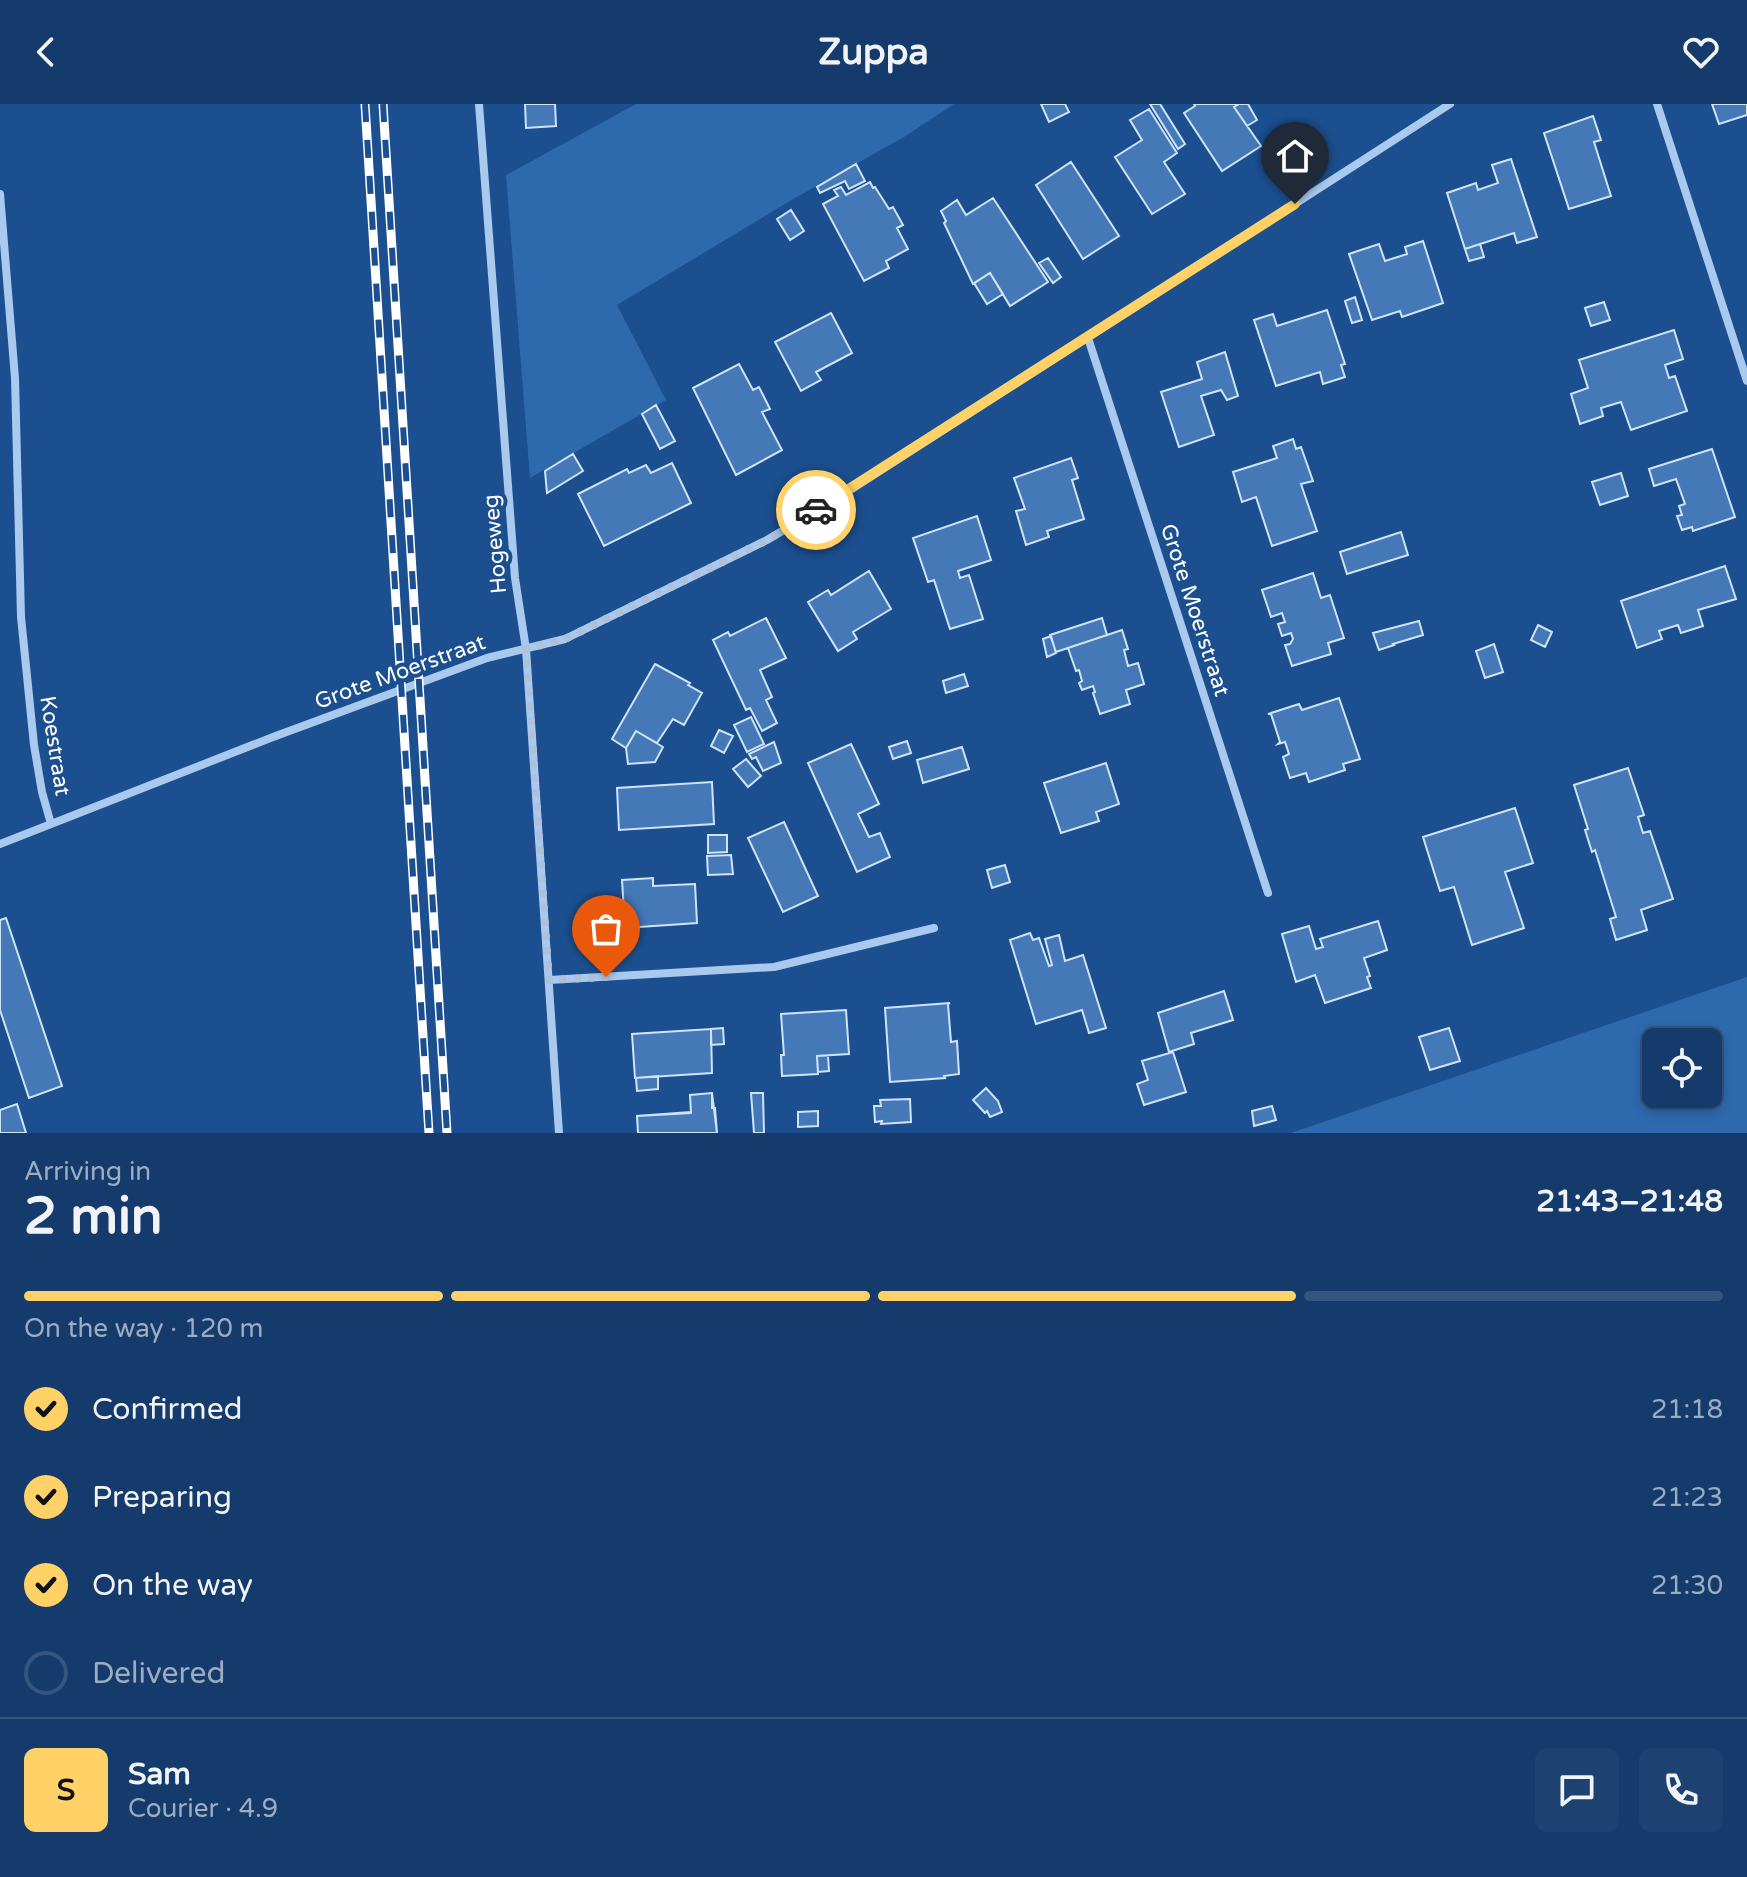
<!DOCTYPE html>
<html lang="en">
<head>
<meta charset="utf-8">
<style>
  body { margin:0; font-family:"Varela Round",sans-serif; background:#1d4271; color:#f1f3f6; height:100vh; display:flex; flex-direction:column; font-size:30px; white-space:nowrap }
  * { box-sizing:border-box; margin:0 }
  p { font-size:26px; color:#9dadc1 }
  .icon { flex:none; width:44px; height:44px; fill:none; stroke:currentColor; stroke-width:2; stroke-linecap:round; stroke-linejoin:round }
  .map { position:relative; height:1029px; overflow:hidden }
  .drawer { display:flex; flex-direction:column; background:#143b6b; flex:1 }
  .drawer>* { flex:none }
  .tools { position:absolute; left:1642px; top:924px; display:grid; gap:16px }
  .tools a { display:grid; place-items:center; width:80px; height:80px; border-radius:12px; background:#143b6b; box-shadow:0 4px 12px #0003,0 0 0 2px #33557e; font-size:40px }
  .pin { position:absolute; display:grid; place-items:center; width:68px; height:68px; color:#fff; margin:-82px -34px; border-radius:50% 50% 50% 0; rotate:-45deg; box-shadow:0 0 8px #0007 }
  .pin .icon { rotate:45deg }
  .courier { position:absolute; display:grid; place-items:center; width:80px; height:80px; margin:-40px; border:6px solid #ffd166; border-radius:50%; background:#fff; color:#222; box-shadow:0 2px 10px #0007 }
  .overview em { font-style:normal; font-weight:700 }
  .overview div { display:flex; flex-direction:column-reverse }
  .overview { display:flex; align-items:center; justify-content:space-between; height:136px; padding:0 24px }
  h1 { font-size:52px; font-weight:700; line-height:60px }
  .bar { display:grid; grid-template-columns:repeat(4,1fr); gap:12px 8px; align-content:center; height:96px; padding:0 24px }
  .bar i { height:10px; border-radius:6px; background:#33557e }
  .bar .on { background:#ffd166 }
  .bar p { grid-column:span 4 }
  .line { display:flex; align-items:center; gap:20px; padding:0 24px; border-top:2px solid #33557e }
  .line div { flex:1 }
  .round { display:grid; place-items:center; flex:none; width:84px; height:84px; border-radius:12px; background:#1d4271 }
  ol { padding:0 24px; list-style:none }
  li { display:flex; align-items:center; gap:24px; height:88px }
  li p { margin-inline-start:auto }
  li .icon { padding:8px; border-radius:50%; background:#ffd166; color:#111; stroke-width:4 }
  li:last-child { color:#9dadc1 }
  li i { width:44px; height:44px; border:4px solid #33557e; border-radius:50% }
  header { display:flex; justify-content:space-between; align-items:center; height:104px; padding:0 24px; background:#143b6b; font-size:36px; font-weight:700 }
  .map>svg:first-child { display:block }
  .green { fill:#2e69ad; fill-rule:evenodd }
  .building { fill:#4478b7; stroke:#cfe3fa; stroke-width:2 }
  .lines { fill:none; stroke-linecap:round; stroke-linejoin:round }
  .street { stroke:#a9c9ee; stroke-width:8 }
  .rail-casing { stroke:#fff; stroke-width:9 }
  .rail { stroke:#1b4f8f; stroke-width:6; stroke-dasharray:18; stroke-linecap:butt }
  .done { stroke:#afc1d8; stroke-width:8; stroke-dasharray:0 14.4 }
  .route { stroke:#ffd166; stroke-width:10 }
  .labels { text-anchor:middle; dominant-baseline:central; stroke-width:8; stroke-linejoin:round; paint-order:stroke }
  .street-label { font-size:22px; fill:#fff; stroke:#1b4f8f }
</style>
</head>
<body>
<header><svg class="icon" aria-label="back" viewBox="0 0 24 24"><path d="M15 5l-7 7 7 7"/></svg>Zuppa<svg class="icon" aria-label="heart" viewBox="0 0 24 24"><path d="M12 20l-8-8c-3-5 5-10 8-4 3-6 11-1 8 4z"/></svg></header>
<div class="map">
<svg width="1747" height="1029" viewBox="0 0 1747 1029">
  <rect width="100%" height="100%" fill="#1b4f8f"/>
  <!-- green -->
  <path class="green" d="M636,0H954L904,33L795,94L617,201L666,296L530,374L506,71Z
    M1747,873V1029H1291ZM1656,938H1708V990H1656Z"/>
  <!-- building -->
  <path class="building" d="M525,0H555L556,22L526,24Z
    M1041,0H1065L1069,8L1049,18Z
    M1150,0H1160L1185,40L1178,45Z
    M1194,0H1239L1234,3L1261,42L1222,67L1184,9L1195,2Z
    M1239,0H1248L1257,16L1247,22L1234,3Z
    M1712,0H1747V11L1719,20Z
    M1149,5L1177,49L1164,58L1185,90L1152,110L1115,53L1142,36L1130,16Z
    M1593,12L1601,36L1594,38L1611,92L1569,105L1544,29Z
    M1511,55L1537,133L1517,139L1514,129L1465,145L1447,89L1476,79L1478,86L1498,79L1492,61Z
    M1071,58L1119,132L1083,155L1036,81Z
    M856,60L865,77L849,85L845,77L820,89L817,83Z
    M870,78L873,84L875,83L889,105L893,103L903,121L897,124L908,145L886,157L889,164L864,177L823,100L838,92L834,86L841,83L846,91Z
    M993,94L1048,178L1010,202L990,169L973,180L944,119L946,117L941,107L957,96L966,111Z
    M791,106L804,127L790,136L777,115Z
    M1423,137L1443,199L1402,213L1400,207L1372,216L1349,150L1379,140L1385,157L1407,150L1405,143Z
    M1480,140L1484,153L1469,157L1465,145Z
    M1048,154L1061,173L1053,179L1039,159Z
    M990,169L1003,190L987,200L974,179Z
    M1355,193L1362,216L1352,219L1345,197Z
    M1604,198L1610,216L1591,222L1585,204Z
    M1327,206L1345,260L1341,261L1345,273L1323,280L1320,268L1276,282L1254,216L1273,210L1277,222Z
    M831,209L852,249L816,268L821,276L801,287L775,238Z
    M1674,226L1683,255L1665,261L1669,274L1675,272L1687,307L1631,326L1621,298L1601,304L1603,312L1580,320L1571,290L1588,284L1579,256Z
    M1225,248L1238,292L1227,296L1221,286L1201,292L1214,331L1179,343L1161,288L1202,275L1197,258Z
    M739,260L753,286L759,283L770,305L762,308L782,346L736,371L693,284Z
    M656,301L675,337L660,345L642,310Z
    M1293,335L1296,345L1301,343L1313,377L1301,380L1317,427L1272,442L1256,393L1242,398L1233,368L1277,354L1273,342Z
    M1712,345L1735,413L1693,427L1692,423L1682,426L1677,412L1682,411L1679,402L1685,400L1676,375L1654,382L1649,365Z
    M573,350L583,367L547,389L545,367Z
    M1071,354L1078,374L1072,376L1084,415L1047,427L1049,433L1026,441L1016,407L1025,405L1014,374Z
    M672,359L691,399L604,442L578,390L627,365L629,369L646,361L651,369Z
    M1621,369L1628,392L1600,401L1592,378Z
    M977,412L991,456L958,467L960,474L969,471L983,515L950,525L934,476L928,478L913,434Z
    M1401,428L1408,451L1347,470L1340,448Z
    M1725,462L1736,495L1698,506L1703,522L1681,529L1678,521L1659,527L1662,535L1637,544L1621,497Z
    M869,467L891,505L853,528L857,535L838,547L808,498L828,486L831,491Z
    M1313,469L1321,494L1330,491L1344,534L1328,539L1331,550L1292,562L1285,541L1290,540L1293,535L1291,529L1282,532L1278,520L1285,518L1282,509L1271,513L1262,486Z
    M766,514L786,554L760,566L772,593L766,596L777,619L762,627L750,604L746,606L713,536L728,528L730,532Z
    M1102,514L1107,531L1056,548L1050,531Z
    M1419,517L1423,531L1393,540L1394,541L1379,546L1373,529Z
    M1538,521L1552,528L1545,543L1531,536Z
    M1122,526L1128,545L1124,546L1128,562L1138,559L1144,580L1126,586L1130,600L1100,610L1093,589L1095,588L1093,582L1082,586L1079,579L1082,577L1079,566L1076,567L1068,544Z
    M1051,532L1056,549L1047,553L1043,535Z
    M1494,540L1503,568L1485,574L1476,547Z
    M655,560L690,579L688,581L702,589L684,621L673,615L657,639L636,627L626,644L612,635Z
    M964,570L968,582L946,589L943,577Z
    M1339,594L1360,655L1343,660L1345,666L1309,678L1306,669L1290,674L1283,653L1289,650L1285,638L1278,640L1280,638L1271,610H1268L1299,600L1302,606Z
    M751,613L764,640L747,648L734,621Z
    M719,626L733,632L724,649L711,642Z
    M636,627L663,643L655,658L628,660L626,644Z
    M907,637L911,649L893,655L889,643Z
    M774,638L781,659L763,667L756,653L752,655L749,650Z
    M851,640L879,700L858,710L869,733L880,729L890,753L857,768L808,659Z
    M962,643L969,665L923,679L917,656Z
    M746,655L761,672L748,683L733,665Z
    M1106,659L1119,700L1096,708L1099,717L1061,729L1044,679Z
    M1628,664L1644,711L1638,713L1643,729L1650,727L1673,795L1641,806L1647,826L1616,836L1610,815L1616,813L1595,746L1592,748L1585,726L1588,725L1574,681Z
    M712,678L714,720L619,726L617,684Z
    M1515,704L1533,759L1505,768L1524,824L1472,841L1454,783L1440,787L1423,733Z
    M784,718L818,792L783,808L748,734Z
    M708,731H727V748L708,749Z
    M731,751L733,770L708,771L707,752Z
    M1005,761L1010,778L992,784L987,766Z
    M653,774V782L695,780L697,819L625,824L622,776Z
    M6,814L62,982L29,994L0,906V816Z
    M1378,817L1387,846L1364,854L1370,872L1367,873L1371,884L1325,899L1315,871L1296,878L1282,830L1309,822L1316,845L1323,843L1320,835Z
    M1030,829L1033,836L1039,834L1049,862L1052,861L1045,835L1059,831L1065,857L1083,851L1106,924L1089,929L1082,906L1036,920L1010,836Z
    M1224,887L1233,916L1191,929L1194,940L1169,948L1158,909Z
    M950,899L948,900L951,938L957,937L959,970L944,972L945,974L890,978L885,904Z
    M846,906L849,950L817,952L818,970L782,972L781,951H784L781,910Z
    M723,924L724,940L711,941V925Z
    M1449,924L1460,957L1430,966L1419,933Z
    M711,925L712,969L635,974L632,930Z
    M1173,948L1186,988L1144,1001L1137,980L1148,976L1142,957Z
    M817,952H828L829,967L818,968Z
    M658,972V985L637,987L636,974Z
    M986,984L998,997L1002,1008L990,1013L987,1007L985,1009L973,996Z
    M712,989V1004H715L717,1029H638L637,1012L691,1008L690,991Z
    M712,989L717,1029H638L637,1012L691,1009L690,991Z
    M751,989H763L764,1029H754Z
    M910,995L911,1018L881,1020L882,1017L875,1018L874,1002H881L880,996Z
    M17,1000L26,1029H0V1006Z
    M1272,1002L1276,1016L1254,1022L1252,1007Z
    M818,1007V1022L798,1023V1008Z"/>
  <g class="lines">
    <!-- street -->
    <path class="street" d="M479,0L515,474L526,545L559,1029
      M1657,0L1747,277
      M0,90L15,274L21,513L34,641L42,688L51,720
      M1088,234L1268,789
      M0,740L273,633L487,554L565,535L767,436L838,394L1450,0
      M549,876L774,863L934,824"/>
    <defs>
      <path id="rail" d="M365,0L429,1029
        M383,0L447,1029"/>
    </defs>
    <!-- rail casing -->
    <use href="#rail" class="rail-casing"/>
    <!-- rail -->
    <use href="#rail" class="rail"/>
  </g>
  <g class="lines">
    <!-- done -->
    <path class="done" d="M606,873L549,876L526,545L565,535L767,436L816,406"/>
    <!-- route -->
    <path class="route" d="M816,406L1295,100"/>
  </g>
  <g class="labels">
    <!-- street labels -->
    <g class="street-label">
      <text transform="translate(495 440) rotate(-95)">Hogeweg</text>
      <text transform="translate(1195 506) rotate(72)">Grote Moerstraat</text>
      <text transform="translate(400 568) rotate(-20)">Grote Moerstraat</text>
      <text transform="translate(55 642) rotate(81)">Koestraat</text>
    </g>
  </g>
</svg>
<div class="tools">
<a><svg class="icon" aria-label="locate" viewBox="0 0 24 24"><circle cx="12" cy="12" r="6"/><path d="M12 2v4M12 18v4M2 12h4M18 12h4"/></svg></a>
</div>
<div class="pin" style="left:606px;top:873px;background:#ea580c"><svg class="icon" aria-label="bag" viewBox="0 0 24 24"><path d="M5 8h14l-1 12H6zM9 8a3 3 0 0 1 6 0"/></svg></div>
<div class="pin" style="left:1295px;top:100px;background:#1f2937"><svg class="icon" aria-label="home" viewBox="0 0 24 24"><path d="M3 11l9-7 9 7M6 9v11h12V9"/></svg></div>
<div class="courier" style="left:816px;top:406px"><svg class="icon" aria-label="car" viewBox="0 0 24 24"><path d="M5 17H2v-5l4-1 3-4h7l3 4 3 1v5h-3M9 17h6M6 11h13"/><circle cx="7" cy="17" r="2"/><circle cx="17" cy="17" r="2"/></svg></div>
</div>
<section class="drawer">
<div class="overview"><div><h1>2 min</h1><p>Arriving in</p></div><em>21:43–21:48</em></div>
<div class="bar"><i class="on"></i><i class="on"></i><i class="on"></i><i></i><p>On the way · 120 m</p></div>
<ol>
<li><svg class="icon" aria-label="check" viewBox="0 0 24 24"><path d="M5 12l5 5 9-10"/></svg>Confirmed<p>21:18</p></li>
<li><svg class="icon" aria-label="check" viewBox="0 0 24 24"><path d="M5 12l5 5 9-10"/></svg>Preparing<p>21:23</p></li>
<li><svg class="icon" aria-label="check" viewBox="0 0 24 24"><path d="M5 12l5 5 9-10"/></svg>On the way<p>21:30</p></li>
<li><i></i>Delivered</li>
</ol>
<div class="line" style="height:144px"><b class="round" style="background:#ffd166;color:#111">S</b><div><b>Sam</b><p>Courier · 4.9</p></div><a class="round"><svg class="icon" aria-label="chat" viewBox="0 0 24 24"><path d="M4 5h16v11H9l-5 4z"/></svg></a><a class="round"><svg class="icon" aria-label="phone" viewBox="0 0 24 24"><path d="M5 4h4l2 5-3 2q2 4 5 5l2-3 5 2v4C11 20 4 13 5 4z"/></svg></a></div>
</section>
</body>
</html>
